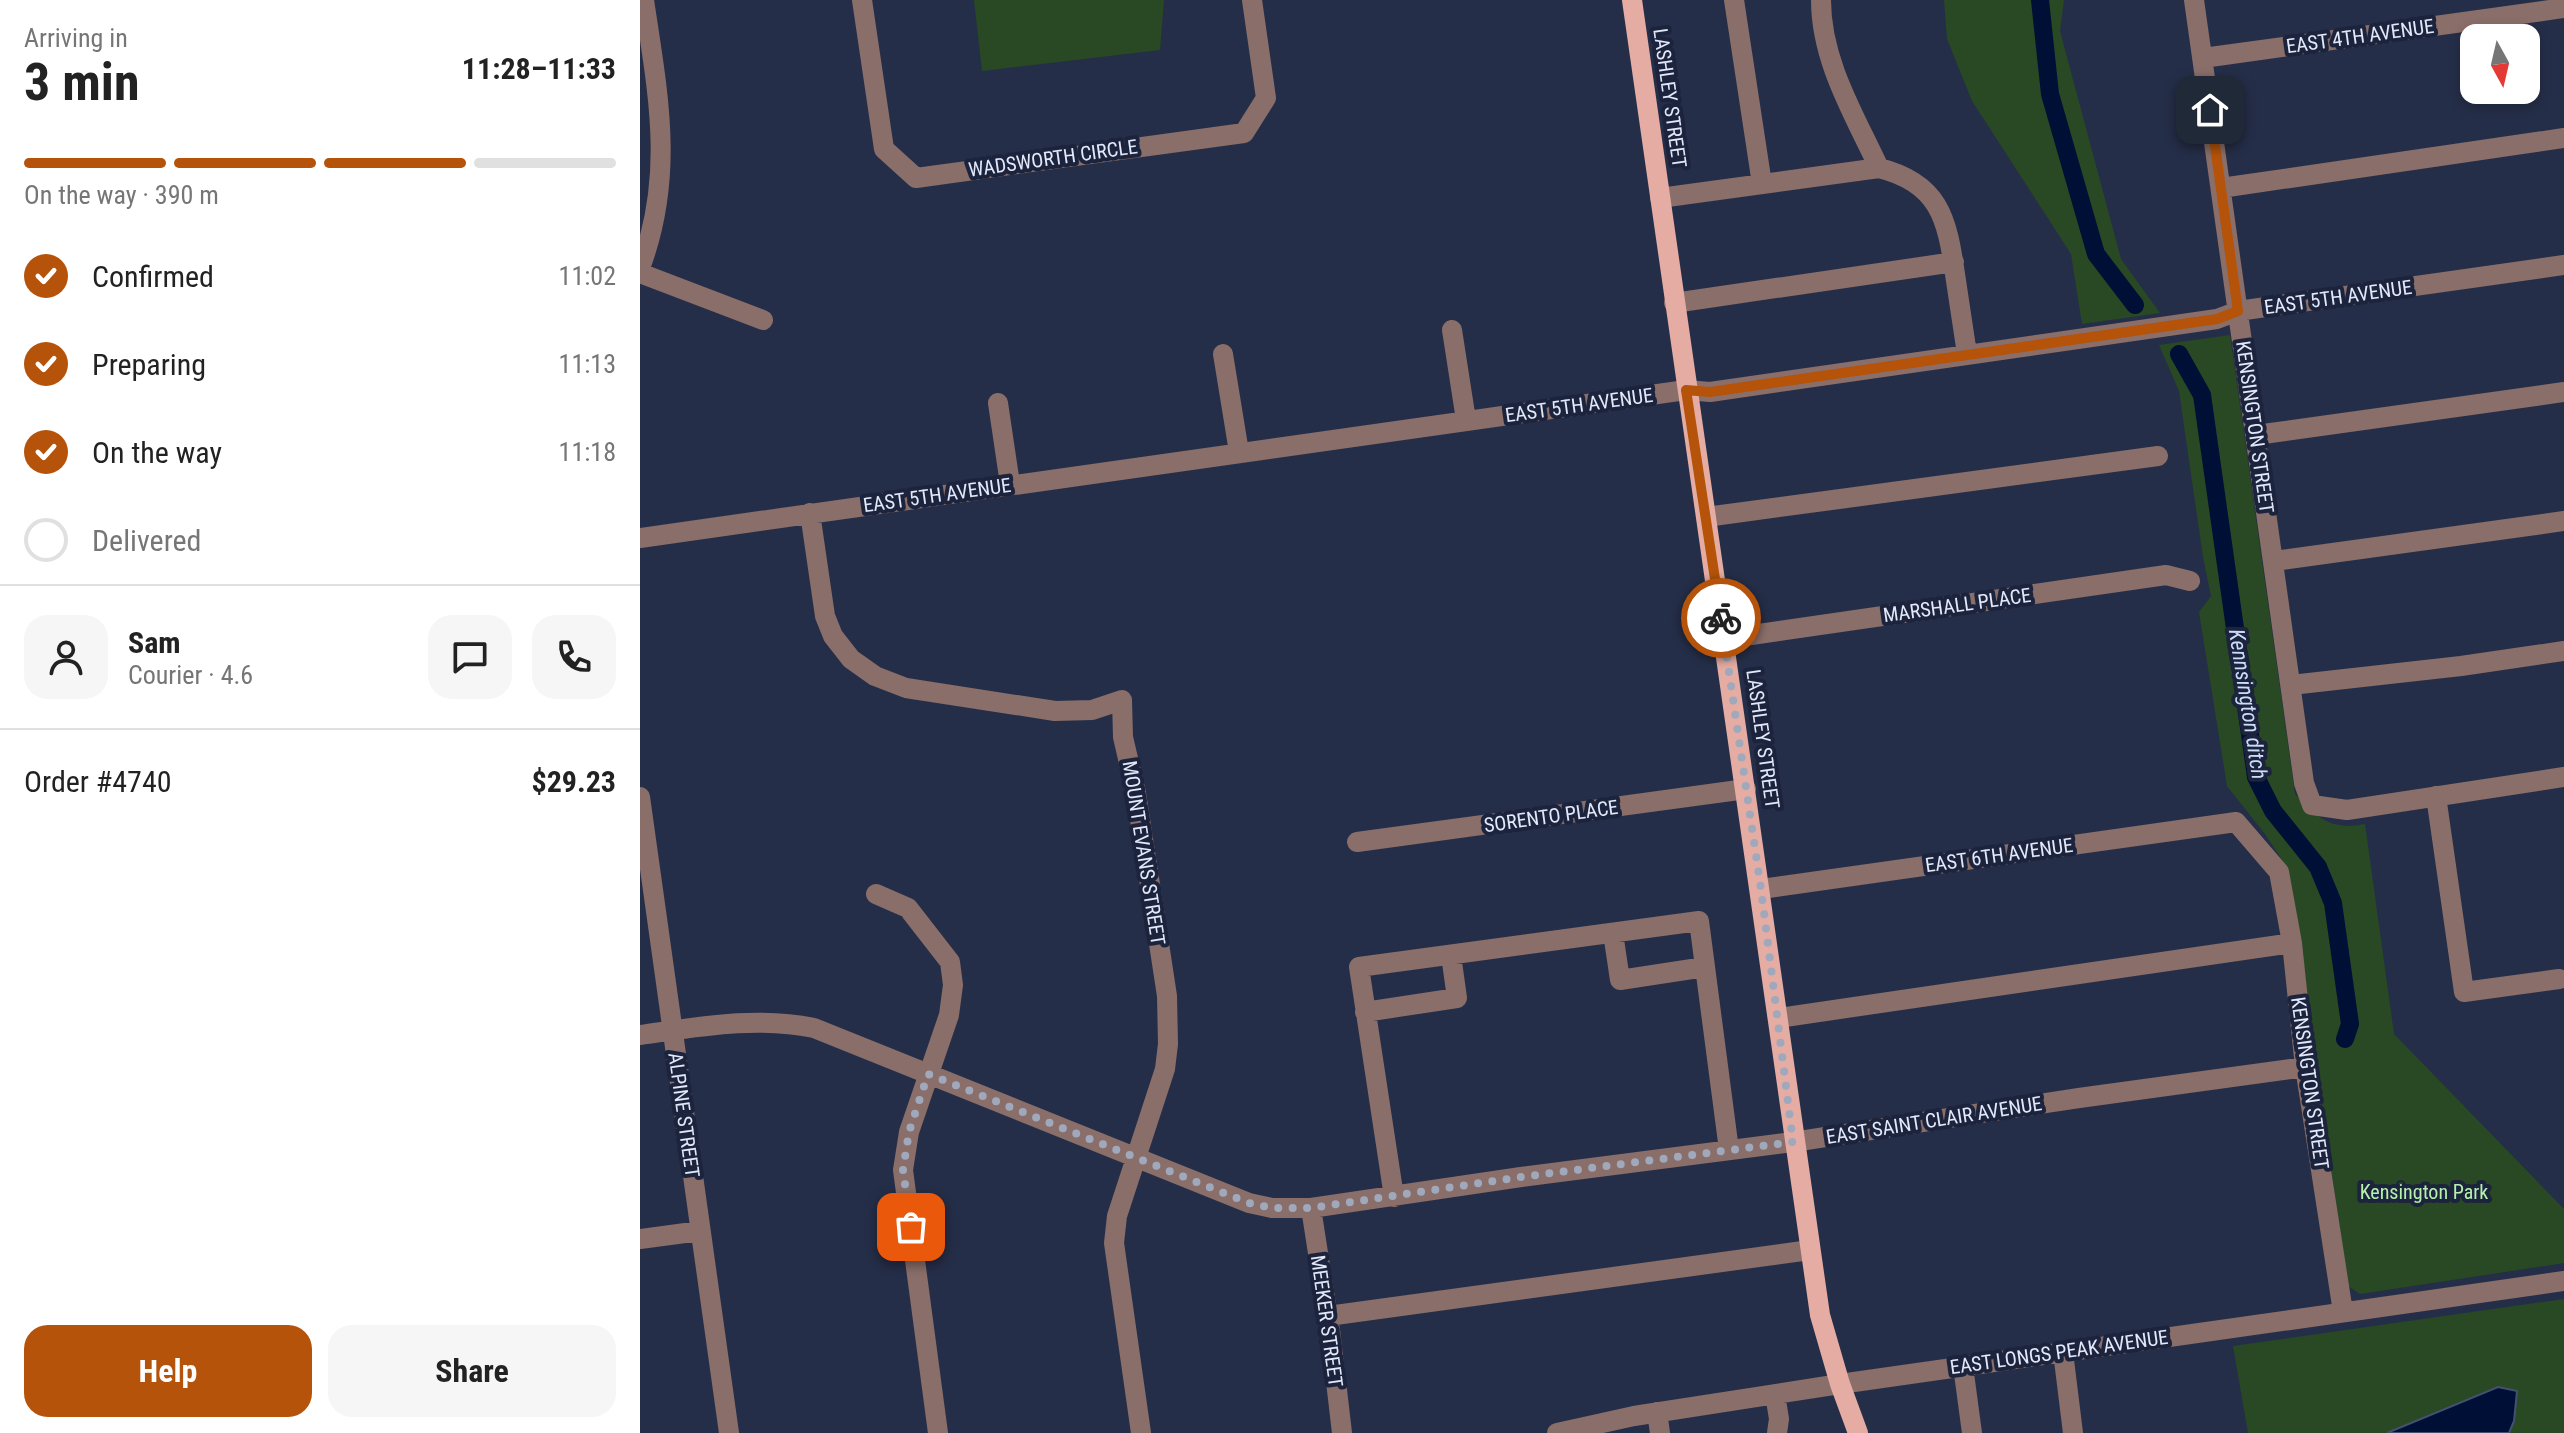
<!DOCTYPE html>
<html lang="en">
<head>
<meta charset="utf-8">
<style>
  body { margin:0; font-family:"Roboto Condensed",sans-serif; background:#f6f6f6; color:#222; height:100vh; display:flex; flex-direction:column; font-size:30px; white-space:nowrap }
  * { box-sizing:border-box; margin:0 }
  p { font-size:26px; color:#767676 }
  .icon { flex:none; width:44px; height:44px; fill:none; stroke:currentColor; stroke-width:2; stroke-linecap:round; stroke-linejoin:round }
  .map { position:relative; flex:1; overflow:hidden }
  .drawer { display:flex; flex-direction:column; background:#fff; width:640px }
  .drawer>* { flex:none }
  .needle { width:52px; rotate:172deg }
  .controls { position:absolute; left:1820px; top:24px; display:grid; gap:16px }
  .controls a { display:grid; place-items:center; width:80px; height:80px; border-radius:16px; background:#fff; box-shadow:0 4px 12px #0003; font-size:40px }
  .pin { position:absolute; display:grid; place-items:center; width:68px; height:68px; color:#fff; margin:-34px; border-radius:16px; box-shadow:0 4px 12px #0006 }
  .courier { position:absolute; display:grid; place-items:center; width:80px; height:80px; margin:-40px; border:6px solid #b45309; border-radius:50%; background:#fff; color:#222; box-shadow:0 2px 10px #0007 }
  .overview em { font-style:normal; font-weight:700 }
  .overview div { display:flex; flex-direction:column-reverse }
  .overview { display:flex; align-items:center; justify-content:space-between; height:136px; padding:0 24px }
  h1 { font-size:52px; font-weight:700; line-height:60px }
  .bar { display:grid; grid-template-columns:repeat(4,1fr); gap:12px 8px; align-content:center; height:96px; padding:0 24px }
  .bar i { height:10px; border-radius:6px; background:#e0e0e0 }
  .bar .selected { background:#b45309 }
  .bar p { grid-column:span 4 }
  .line { display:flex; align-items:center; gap:20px; padding:0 24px; border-top:2px solid #e0e0e0 }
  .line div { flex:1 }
  .round { display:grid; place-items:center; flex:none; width:84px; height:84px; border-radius:24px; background:#f6f6f6 }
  ol { padding:0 24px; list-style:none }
  li { display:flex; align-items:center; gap:24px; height:88px }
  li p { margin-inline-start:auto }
  li .icon { padding:8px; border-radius:50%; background:#b45309; color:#fff; stroke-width:4 }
  li:last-child { color:#767676 }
  li i { width:44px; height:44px; border:4px solid #e0e0e0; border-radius:50% }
  .action { display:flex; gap:16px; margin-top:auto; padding:16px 24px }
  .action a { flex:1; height:92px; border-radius:24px; background:#b45309; color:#fff; font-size:32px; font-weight:700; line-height:92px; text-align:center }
  .action a+a { background:#f6f6f6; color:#222 }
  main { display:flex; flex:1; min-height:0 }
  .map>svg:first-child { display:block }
  .green { fill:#284923 }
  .water { fill:#000f36; stroke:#445071; stroke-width:2 }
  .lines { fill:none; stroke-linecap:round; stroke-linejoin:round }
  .canal { stroke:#000f36; stroke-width:18 }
  .minor { stroke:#8a6e69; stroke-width:20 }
  .major { stroke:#e4aca2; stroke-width:20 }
  .done { stroke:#a0a8bc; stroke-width:8; stroke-dasharray:0 14.4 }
  .route { stroke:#b45309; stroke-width:10 }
  .labels { text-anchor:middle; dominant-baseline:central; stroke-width:8; stroke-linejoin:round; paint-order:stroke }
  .street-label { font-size:20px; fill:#e3e9fa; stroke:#1c243d }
  .park-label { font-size:20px; fill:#b5f1ac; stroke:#1c243d }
  .water-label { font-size:22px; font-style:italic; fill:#ccddfa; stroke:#1c243d }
</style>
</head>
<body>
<main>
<section class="drawer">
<div class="overview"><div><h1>3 min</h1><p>Arriving in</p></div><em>11:28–11:33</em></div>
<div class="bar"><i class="selected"></i><i class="selected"></i><i class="selected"></i><i></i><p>On the way · 390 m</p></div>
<ol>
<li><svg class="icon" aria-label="check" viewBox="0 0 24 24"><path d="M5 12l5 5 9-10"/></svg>Confirmed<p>11:02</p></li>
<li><svg class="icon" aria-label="check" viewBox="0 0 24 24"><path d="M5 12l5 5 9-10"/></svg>Preparing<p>11:13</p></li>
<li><svg class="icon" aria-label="check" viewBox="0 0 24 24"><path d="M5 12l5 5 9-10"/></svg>On the way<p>11:18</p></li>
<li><i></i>Delivered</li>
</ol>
<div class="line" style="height:144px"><a class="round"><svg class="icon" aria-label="person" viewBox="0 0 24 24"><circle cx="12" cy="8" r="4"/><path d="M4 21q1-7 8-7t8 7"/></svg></a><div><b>Sam</b><p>Courier · 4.6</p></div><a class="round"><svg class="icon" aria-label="chat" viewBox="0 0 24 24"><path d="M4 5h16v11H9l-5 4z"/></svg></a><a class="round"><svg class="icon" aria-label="phone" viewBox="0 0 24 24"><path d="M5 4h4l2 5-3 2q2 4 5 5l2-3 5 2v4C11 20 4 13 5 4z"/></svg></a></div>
<div class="line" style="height:104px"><div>Order #4740</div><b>$29.23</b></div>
<div class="action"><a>Help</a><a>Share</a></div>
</section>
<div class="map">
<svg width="1924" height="1433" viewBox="0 0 1924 1433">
  <rect width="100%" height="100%" fill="#252e48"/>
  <!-- green -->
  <path class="green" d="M334,0H524L520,50L342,71Z
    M1304,0H1424L1420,31L1481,259L1520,313L1442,324L1431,254L1332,101L1307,39Z
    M1590,335L1655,794C1677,818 1692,831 1725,824L1754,1034L1924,1209V1263L1720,1294L1708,1286L1648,869L1625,834L1587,786L1559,612L1571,596L1563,557L1539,391L1519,345Z
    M1924,1299V1433H1608L1593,1346Z"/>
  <!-- water -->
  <path class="water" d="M1858,1387L1877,1391L1874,1421L1869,1433H1747Z"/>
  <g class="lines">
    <!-- canal -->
    <path class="canal" d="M1400,0L1410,94L1456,254L1495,305
      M1539,354L1562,395L1616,777L1633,811L1678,867L1693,903L1710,1024L1705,1039"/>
    <!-- minor -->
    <path class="minor" d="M222,0L244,149L276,178L604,133L626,98L612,0
      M1094,0L1122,184
      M1181,0C1181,61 1214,114 1239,168C1299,183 1307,218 1315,274C1319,301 1323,327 1327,354
      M1554,0L1664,783L1672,805L1707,810L1924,777
      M1563,58L1924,8
      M1581,188L1924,138
      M1020,198L1239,168
      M0,268C35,175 18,94 4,0
      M0,273L123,320
      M1034,303L1314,262
      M812,330L826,420
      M583,354L599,452
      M358,403L370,484
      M1616,435L1924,392
      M170,513L185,616L193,636L211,659L235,676L266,688L415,711L452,710L482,700L483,737L496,793L527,996L528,1044L525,1069L477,1216L474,1243L501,1433
      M1066,517L1518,456
      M0,538L1046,390L1070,392L1577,319L1598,311L1924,265
      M1634,561L1924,521
      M1084,639L1526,575L1550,581
      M1651,685L1821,666L1924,651
      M1796,796L1824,992L1919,979
      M0,797L89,1433
      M717,842L1106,789
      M1121,889L1596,822L1639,872L1652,943L1665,1067L1703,1312
      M236,894L268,908L310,962L313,985L309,1015L269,1132L263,1170L298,1433
      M973,933L980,980L1065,967
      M725,1012L817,998L811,955
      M1138,1018L1652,943
      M0,1035C58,1027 116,1016 174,1028L609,1203L632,1208H671L881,1177L1153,1142L1439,1098L1665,1067
      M754,1197L719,967L1059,921L1089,1150
      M671,1208L690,1330L702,1433
      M0,1239L60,1231
      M688,1316L1170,1250
      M1423,1352L1433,1433
      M1323,1366L1332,1433
      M1135,1394L1139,1419L1137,1433
      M1017,1412L1020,1433
      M917,1433L994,1416L1200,1384L1924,1281"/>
    <!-- major -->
    <path class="major" d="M992,0L1180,1315L1200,1384L1218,1433"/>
  </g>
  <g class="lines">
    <!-- done -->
    <path class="done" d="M271,1227L263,1170L269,1132L288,1074L609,1203L632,1208H671L881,1177L1153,1142L1121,889L1081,618"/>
    <!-- route -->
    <path class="route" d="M1081,618L1046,390L1070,392L1577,319L1598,311L1570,110"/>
  </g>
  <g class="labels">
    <!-- street labels -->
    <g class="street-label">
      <text transform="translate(1720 36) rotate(-8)">EAST 4TH AVENUE</text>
      <text transform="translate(1030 98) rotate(82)">LASHLEY STREET</text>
      <text transform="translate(413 158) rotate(-8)">WADSWORTH CIRCLE</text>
      <text transform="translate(1698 297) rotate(-8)">EAST 5TH AVENUE</text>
      <text transform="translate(939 405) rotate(-8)">EAST 5TH AVENUE</text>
      <text transform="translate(1615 427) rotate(82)">KENSINGTON STREET</text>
      <text transform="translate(297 495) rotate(-8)">EAST 5TH AVENUE</text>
      <text transform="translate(1317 605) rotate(-8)">MARSHALL PLACE</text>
      <text transform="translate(1123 739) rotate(82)">LASHLEY STREET</text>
      <text transform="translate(911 816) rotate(-8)">SORENTO PLACE</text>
      <text transform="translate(504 853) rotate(81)">MOUNT EVANS STREET</text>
      <text transform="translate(1359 855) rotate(-8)">EAST 6TH AVENUE</text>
      <text transform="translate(1670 1083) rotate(82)">KENSINGTON STREET</text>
      <text transform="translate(44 1115) rotate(82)">ALPINE STREET</text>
      <text transform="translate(1294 1120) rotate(-9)">EAST SAINT CLAIR AVENUE</text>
      <text transform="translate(687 1321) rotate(82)">MEEKER STREET</text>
      <text transform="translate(1419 1352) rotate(-8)">EAST LONGS PEAK AVENUE</text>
    </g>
    <!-- park labels -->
    <g class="park-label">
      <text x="1784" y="1192">Kensington Park</text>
    </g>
    <!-- water labels -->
    <g class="water-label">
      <text transform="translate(1608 704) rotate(81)">Kennsington ditch</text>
    </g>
  </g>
</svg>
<div class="controls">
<a><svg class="needle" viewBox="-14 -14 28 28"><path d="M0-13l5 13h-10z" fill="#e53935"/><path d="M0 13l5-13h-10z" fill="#767676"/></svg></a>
</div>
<div class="pin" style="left:271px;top:1227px;background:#ea580c"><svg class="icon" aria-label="bag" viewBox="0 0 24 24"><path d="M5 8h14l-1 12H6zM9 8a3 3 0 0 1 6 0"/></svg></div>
<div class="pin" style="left:1570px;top:110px;background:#1f2937"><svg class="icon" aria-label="home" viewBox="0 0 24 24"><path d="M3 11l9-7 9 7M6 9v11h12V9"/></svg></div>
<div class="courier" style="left:1081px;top:618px"><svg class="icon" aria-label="bike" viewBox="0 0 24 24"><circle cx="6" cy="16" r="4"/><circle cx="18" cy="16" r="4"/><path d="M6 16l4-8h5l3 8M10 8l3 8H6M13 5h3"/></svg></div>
</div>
</main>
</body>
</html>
